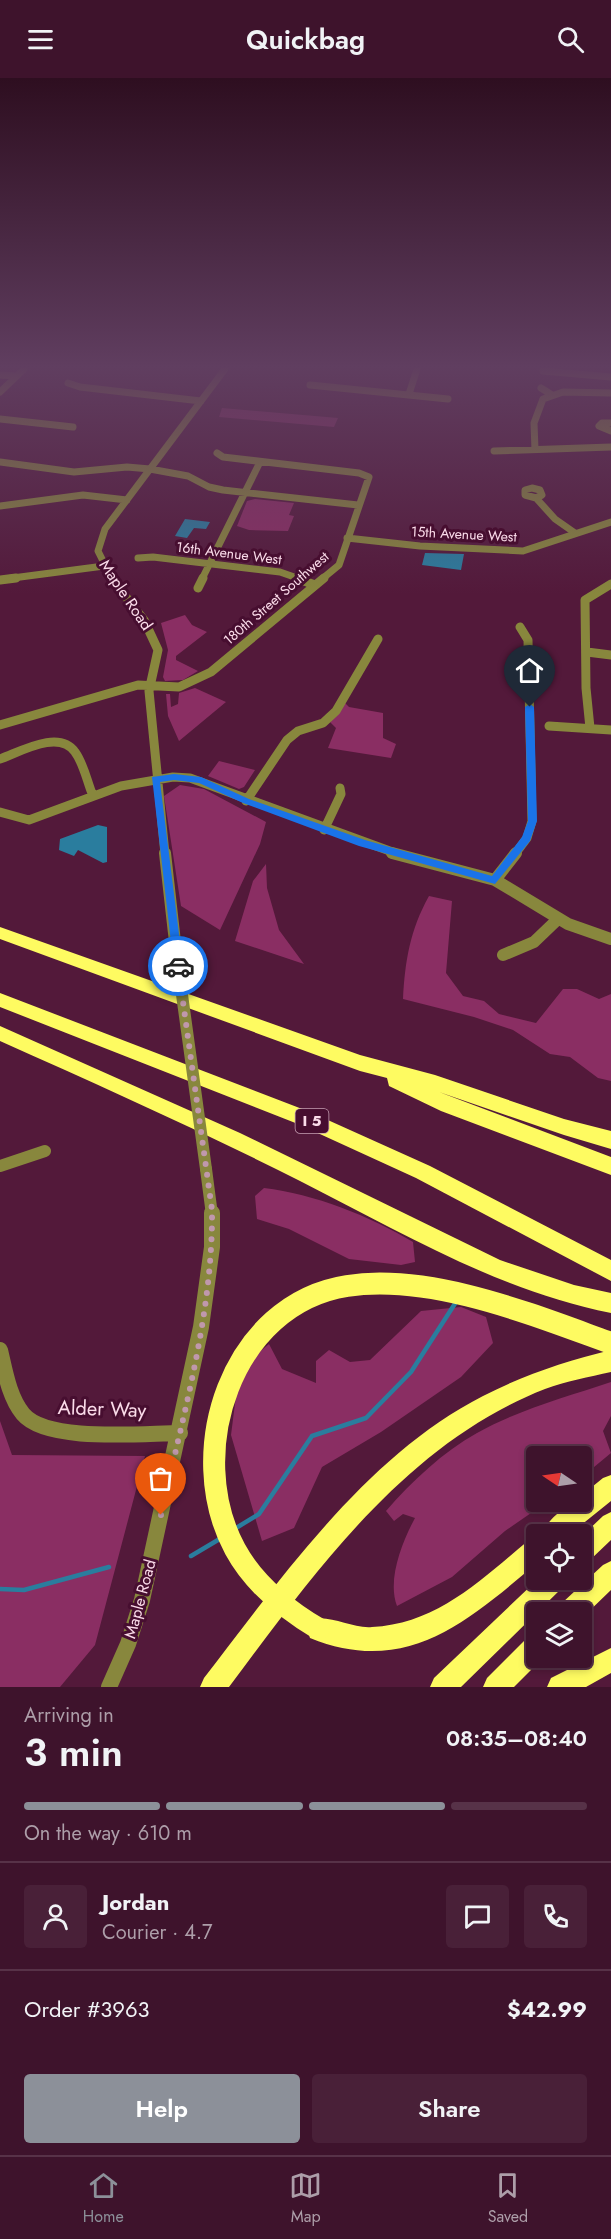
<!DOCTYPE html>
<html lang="en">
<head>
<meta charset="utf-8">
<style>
  body { margin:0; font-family:Jost,sans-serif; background:#492038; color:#f1f3f6; height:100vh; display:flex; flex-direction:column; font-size:22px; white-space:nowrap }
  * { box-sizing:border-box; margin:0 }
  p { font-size:20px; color:#ad9ea9 }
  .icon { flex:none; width:33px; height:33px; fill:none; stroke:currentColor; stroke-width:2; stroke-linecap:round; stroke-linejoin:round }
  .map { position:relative; height:1609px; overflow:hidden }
  .side { display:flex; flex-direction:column; background:#3e132c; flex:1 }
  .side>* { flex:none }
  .needle { width:39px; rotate:283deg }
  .buttons { position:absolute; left:526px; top:1368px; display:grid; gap:12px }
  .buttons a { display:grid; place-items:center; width:66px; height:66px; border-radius:6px; background:#3e132c; box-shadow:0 3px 9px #0003,0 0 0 2px #573248; font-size:30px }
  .pin { position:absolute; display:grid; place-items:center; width:51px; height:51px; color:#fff; margin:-62px -26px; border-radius:50% 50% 50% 0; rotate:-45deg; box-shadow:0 0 6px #0007 }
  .pin .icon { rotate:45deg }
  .courier { position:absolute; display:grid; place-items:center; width:60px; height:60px; margin:-30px; border:4px solid #1a73e8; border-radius:50%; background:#fff; color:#222; box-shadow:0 2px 8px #0007 }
  .summary em { font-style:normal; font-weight:600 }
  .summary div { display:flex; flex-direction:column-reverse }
  .summary { display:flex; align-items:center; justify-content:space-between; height:102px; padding:0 24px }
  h1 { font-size:39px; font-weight:600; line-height:45px }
  .bar { display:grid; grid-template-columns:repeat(4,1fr); gap:9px 6px; align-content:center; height:72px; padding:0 24px }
  .bar i { height:8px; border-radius:4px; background:#573248 }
  .bar .active { background:#8c9099 }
  .bar p { grid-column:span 4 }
  .line { display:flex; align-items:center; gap:15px; padding:0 24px; border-top:2px solid #573248 }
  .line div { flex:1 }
  .round { display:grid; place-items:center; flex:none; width:63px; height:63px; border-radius:6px; background:#492038 }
  .action { display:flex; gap:12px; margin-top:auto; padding:12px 24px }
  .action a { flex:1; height:69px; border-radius:6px; background:#8c9099; color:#fff; font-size:24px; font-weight:600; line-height:69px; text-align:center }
  .action a+a { background:#492038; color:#f1f3f6 }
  header { display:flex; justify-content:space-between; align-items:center; height:78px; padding:0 24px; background:#3e132c; font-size:27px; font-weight:600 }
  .dock { display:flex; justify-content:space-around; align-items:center; height:84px; border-top:2px solid #573248; background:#3e132c; font-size:16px; color:#ad9ea9 }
  .dock a { display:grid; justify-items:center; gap:3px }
  .dock .active { color:#8c9099 }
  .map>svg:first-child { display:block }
  .green { fill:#8a2e63 }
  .water { fill:#2a7d9e }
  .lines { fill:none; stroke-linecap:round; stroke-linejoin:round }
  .stream { stroke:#2a7d9e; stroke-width:4.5 }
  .minor-far3 { stroke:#88873d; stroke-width:7 }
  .minor-far2 { stroke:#88873d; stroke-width:9 }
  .minor-far1 { stroke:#88873d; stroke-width:12 }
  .minor { stroke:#88873d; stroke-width:16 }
  .highway { fill:#fefb61; fill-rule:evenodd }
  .minor-bridge { stroke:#88873d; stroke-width:12 }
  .highway-bridge { stroke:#fefb61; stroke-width:22 }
  .route { fill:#1a73e8 }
  .done { stroke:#c098ac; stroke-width:6; stroke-dasharray:0 10.8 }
  .labels { text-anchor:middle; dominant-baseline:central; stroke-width:6; stroke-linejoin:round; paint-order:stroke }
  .far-street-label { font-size:14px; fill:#fbdcea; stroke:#470e30 }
  .shield { fill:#470e30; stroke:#c59eb2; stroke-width:1.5 }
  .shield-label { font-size:15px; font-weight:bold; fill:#fbdcea }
  .street-label { font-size:16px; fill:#fbdcea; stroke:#470e30 }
  .near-street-label { font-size:20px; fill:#fbdcea; stroke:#470e30 }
</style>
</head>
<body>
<header><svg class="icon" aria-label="menu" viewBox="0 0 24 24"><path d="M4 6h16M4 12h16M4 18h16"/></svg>Quickbag<svg class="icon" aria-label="search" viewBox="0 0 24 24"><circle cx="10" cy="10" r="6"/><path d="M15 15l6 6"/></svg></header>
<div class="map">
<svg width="611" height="1609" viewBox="0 0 611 1609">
  <rect width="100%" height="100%" fill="#53193a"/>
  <!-- green -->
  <path class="green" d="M222,330L338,340L334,349L219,339Z
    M255,421L294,425L289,437L294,438L288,453L249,452L237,448L247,423Z
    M185,537L192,547L207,554L176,578V582L198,593L183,602L165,603L163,599L168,572L161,545Z
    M195,610L226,624L179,663L168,638L166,616H170L171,629L178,626L179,615Z
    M345,625L349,629L383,635V660L396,666L391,680L328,670L336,650L330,644Z
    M219,683L255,692L244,709L239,711L208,698Z
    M180,707L204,711L266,744L260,766L220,852L181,828L164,718Z
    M266,786L267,810L279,852L304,886L235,863L253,803Z
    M429,818L452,823L446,895L463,918L484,923L499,936L536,945L563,911H577L599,921L611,916V1003L598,1000L570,979L550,976L513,952L474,939L403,921C405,883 410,852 429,818Z
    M264,1110C314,1116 370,1138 413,1164L415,1184L401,1187L349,1181L289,1151L257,1141L255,1118Z
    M461,1229L486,1239L493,1265L461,1299L381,1354L322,1389L294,1450L262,1463L231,1357L237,1310L252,1280L269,1266L282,1291L316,1305V1283L329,1272L350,1284L370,1282L421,1233Z
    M611,1304V1338L603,1353L611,1375L582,1399V1378H537V1424H547L505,1453L452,1499L397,1528C387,1502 402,1464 415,1440L403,1436L394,1443L386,1433C412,1403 443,1374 477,1355C518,1332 566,1319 611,1304Z
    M0,1343L12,1377L145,1378L95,1567L60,1609H0Z"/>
  <!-- water -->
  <path class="water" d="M185,441L210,444L206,451L194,450L187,460L175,458Z
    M425,475L464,476L461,492L422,487Z
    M98,747L107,749V784L103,785L78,772L74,778L59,772L60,761Z"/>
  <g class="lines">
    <!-- stream -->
    <path class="stream" d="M236,1450L259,1436L312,1358L366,1340L411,1294L456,1224
      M191,1478L223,1459
      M0,1511L24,1512L109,1489"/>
    <!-- minor-far3 -->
    <path class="minor-far3" d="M543,293L611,299
      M0,297L16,298
      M68,305L80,309L201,323
      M310,307L448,321
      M541,310L552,317
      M0,314L24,291
      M409,316L417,291
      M0,341L73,349
      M611,345H602L599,348L611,353
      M535,372L534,345L543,321L563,314L611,315
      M494,373L611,369
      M217,375L223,379L359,395L369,399L339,487L322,501
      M0,384L74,394L127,389L150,391L188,398L209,409L223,412L358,427
      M532,410L540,412L542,417L536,420L525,417V412Z
      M536,420L555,441L575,455
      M0,428L83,417L127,422
      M347,460L420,468L523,473L611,444
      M138,480L153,479L280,494L300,501
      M5,501L104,488
      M112,501L98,473L105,451L225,291
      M202,501L260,384"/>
    <!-- minor-far2 -->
    <path class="minor-far2" d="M111,500L144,542L158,572L149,613L165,776
      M296,500L315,507
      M0,502L16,500
      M198,510L203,500
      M587,574L611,577
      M0,647L138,607L179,609L211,594L324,500
      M549,648L611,652
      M590,650L586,610L585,522L611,506
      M0,681C20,674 59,651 75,674C84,686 87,704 93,718
      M246,723L287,662L298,653L323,645L336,633L378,561
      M0,734L29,742L121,708L173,699L190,700L398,776
      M324,752L341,716L340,710
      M515,776L527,760L532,743L528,562L520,549"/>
    <!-- minor-far1 -->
    <path class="minor-far1" d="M165,775L176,873
      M392,775L495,802L568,846L611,861
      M495,802L516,775
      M503,877L534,864L558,841
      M0,1088L45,1073
      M206,1091L212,1137"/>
    <!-- minor -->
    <path class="minor" d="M0,1272C5,1293 9,1319 23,1336C47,1365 144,1355 180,1355
      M109,1609L128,1566L142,1522L201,1249L212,1169V1135"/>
    <!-- highway -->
    <path class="highway" d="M0,849L360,977L435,997L564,1041L611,1053V1071L564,1057L439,1014L611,1079V1097L441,1033L389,1008L387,1000L360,993L0,861Z
      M0,915L310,1034L430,1088L611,1182V1203L416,1100L298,1046L0,929Z
      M0,948L240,1055L500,1182L574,1207L611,1215V1235C499,1213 401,1154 300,1103C201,1053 101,1008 0,963Z
      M611,1272V1294C589,1299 566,1303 545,1311C406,1365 315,1494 229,1609H200L204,1600C282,1499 367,1377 483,1318C524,1297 566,1283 611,1272Z
      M611,1397V1423L570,1456H542C546,1443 568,1424 582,1424V1417L603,1400Z
      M611,1434V1462L590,1482L582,1486V1458L603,1438Z
      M537,1458V1485C467,1544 406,1599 310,1560L307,1551L310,1542C328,1535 352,1551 372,1549C437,1546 482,1501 529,1462Z
      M611,1483V1512L582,1540V1534H559L562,1525L603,1487Z
      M537,1502H566L562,1510L461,1609H430L434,1600Z
      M537,1556V1580H543L514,1609H483L487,1600L528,1559Z
      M611,1570V1595L586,1609H547L551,1600Z"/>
    <!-- minor-bridge -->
    <path class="minor-bridge" d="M176,873L206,1091"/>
    <!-- highway-bridge -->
    <path class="highway-bridge" d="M319,1551C285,1531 254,1506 235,1471C183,1375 231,1226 347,1208C431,1195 533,1237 611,1265"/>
  </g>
  <!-- sky -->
  <linearGradient id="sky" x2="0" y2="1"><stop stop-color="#2e0e20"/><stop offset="0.56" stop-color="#603e60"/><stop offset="1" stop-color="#603e60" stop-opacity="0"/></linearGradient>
  <rect width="611" height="516" fill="url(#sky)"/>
  <!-- route -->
  <path class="route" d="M530,626L534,629L537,743L530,763L495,806L359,768L243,725L199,705L174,702L160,704L183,888L178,892L174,891L152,699L174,696L201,699L249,721L365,762L492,798L522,759L528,743L525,629Z"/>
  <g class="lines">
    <!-- done -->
    <path class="done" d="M161,1437C183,1337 213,1235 212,1132L178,888"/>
  </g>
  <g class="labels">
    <!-- far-street labels -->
    <g class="far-street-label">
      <text transform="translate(464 456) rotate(3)">15th Avenue West</text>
      <text transform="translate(229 475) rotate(7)">16th Avenue West</text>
      <text transform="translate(276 520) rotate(-41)">180th Street Southwest</text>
    </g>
    <!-- shield labels -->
    <rect class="shield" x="295.5" y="1031" width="33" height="24" rx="4.5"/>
    <g class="shield-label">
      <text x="312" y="1043">I 5</text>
    </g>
    <!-- street labels -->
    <g class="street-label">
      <text transform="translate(126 517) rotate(56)">Maple Road</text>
      <text transform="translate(140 1521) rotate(-75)">Maple Road</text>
    </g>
    <!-- near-street labels -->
    <g class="near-street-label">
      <text transform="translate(102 1331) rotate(2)">Alder Way</text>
    </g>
  </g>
</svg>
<div class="buttons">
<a><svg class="needle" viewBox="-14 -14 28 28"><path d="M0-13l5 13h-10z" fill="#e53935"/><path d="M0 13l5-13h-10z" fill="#ad9ea9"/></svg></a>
<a><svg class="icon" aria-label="locate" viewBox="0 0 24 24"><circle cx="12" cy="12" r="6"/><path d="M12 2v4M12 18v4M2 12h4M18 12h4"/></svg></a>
<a><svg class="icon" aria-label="layers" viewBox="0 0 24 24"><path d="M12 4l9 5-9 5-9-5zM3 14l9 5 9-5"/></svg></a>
</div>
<div class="pin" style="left:161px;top:1437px;background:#ea580c"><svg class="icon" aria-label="bag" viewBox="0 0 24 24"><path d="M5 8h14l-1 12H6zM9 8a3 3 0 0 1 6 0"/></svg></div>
<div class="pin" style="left:530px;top:629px;background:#1f2937"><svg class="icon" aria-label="home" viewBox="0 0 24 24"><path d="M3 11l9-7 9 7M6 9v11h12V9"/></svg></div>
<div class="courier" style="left:178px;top:888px"><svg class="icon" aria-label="car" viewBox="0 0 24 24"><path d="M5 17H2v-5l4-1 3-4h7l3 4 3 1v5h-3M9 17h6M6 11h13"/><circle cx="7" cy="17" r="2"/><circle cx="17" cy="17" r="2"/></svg></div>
</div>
<section class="side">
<div class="summary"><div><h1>3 min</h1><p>Arriving in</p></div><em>08:35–08:40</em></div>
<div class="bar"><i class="active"></i><i class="active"></i><i class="active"></i><i></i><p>On the way · 610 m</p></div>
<div class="line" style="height:108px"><a class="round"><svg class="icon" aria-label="person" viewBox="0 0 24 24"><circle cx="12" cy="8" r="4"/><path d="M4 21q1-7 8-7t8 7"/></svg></a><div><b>Jordan</b><p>Courier · 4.7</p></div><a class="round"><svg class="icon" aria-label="chat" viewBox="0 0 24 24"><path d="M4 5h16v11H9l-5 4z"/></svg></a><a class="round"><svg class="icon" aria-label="phone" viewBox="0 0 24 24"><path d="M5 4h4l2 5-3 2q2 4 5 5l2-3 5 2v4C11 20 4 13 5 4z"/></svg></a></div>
<div class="line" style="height:78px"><div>Order #3963</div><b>$42.99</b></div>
<div class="action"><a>Help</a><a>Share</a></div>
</section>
<nav class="dock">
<a class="active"><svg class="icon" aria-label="home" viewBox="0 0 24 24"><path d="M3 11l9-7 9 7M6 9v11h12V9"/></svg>Home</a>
<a><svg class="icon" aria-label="map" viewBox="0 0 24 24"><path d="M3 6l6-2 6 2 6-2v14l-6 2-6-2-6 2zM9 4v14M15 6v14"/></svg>Map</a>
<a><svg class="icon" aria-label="saved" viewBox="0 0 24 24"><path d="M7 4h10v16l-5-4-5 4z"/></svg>Saved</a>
</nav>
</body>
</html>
